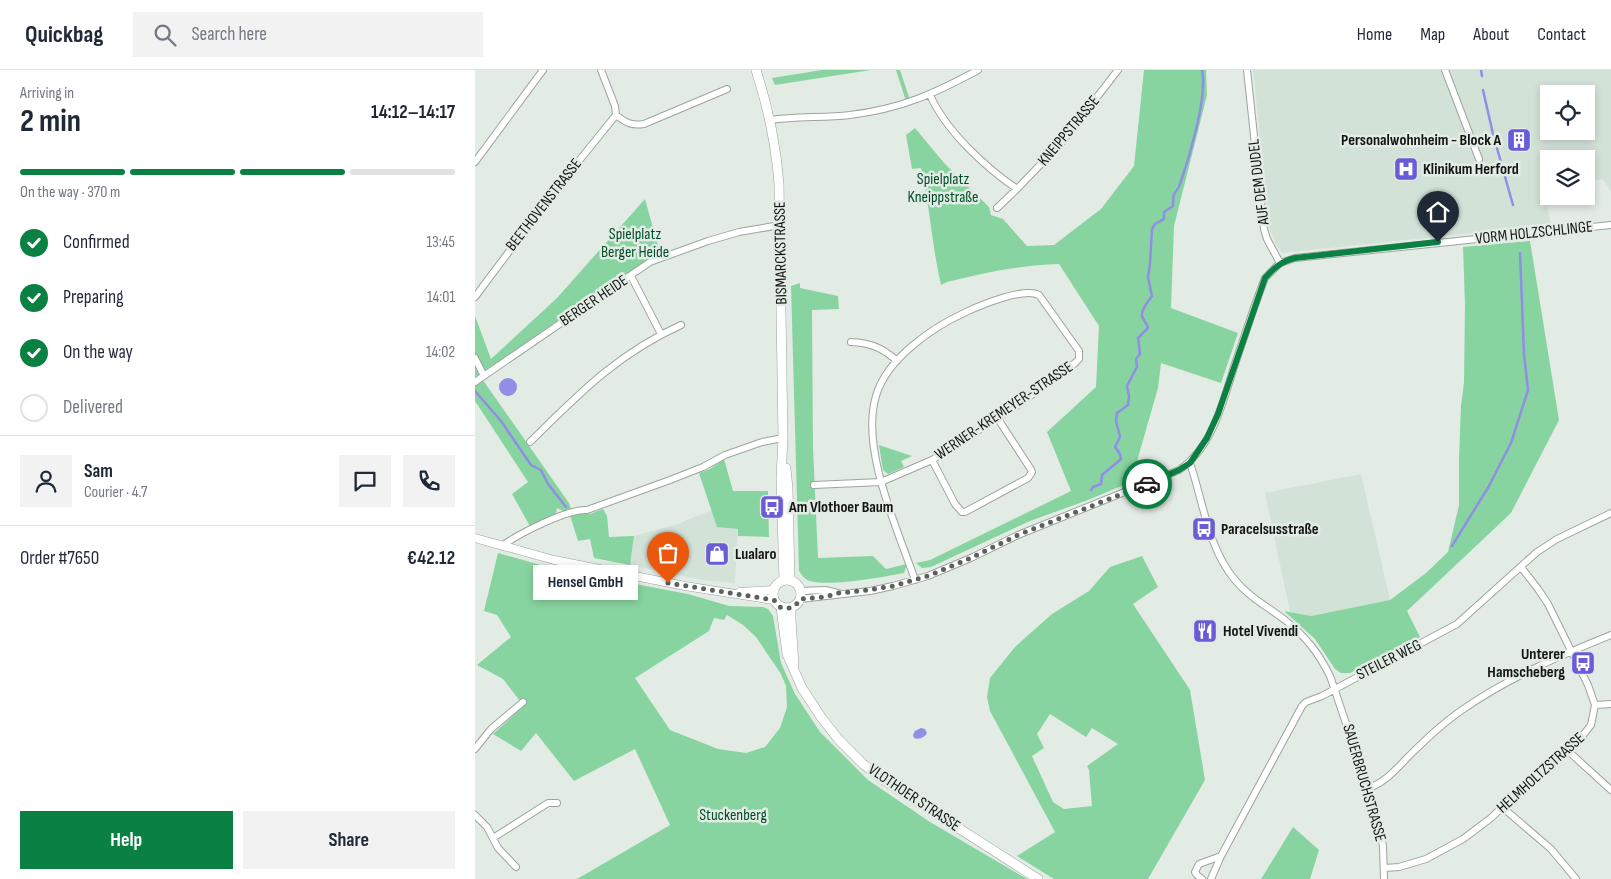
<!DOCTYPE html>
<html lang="en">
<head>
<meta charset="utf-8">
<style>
  body { margin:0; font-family:"Sofia Sans Condensed",sans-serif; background:#f2f2f3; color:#1f2937; height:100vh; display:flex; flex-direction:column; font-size:19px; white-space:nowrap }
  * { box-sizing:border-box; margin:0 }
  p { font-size:16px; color:#747a83 }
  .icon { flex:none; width:28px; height:28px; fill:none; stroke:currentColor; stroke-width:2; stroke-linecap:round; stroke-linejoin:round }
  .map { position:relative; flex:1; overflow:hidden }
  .side { display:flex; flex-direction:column; background:#fff; width:475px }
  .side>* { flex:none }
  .buttons { position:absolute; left:1065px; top:15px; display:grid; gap:10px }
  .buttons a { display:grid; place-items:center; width:55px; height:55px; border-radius:0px; background:#fff; box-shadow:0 2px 8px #0003; font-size:25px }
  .pin { position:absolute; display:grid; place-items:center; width:42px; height:42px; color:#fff; margin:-51px -21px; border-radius:50% 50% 50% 0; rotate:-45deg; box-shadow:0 0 5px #0007 }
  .pin .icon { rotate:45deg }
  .courier { position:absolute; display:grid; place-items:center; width:50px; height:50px; margin:-25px; border:4px solid #0b8043; border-radius:50%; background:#fff; color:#222; box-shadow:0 1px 6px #0007 }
  .bubble { position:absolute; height:35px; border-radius:0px; background:#fff; box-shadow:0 2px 8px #0003; font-size:16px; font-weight:700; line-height:35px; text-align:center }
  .summary em { font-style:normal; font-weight:700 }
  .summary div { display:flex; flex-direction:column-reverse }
  .summary { display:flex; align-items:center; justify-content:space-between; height:85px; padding:0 20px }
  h1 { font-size:32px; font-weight:700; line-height:38px }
  .bar { display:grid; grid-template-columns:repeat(4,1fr); gap:8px 5px; align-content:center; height:60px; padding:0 20px }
  .bar i { height:6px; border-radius:4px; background:#e0e1e3 }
  .bar .active { background:#0b8043 }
  .bar p { grid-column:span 4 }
  .line { display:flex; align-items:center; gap:12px; padding:0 20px; border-top:1px solid #e0e1e3 }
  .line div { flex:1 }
  .round { display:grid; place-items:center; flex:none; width:52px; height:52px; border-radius:0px; background:#f2f2f3 }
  ol { padding:0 20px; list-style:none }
  li { display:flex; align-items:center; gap:15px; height:55px }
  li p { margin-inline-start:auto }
  li .icon { padding:5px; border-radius:50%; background:#0b8043; color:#fff; stroke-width:4 }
  li:last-child { color:#747a83 }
  li i { width:28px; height:28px; border:2px solid #e0e1e3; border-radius:50% }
  .action { display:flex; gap:10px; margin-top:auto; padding:10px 20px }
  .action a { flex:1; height:58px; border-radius:0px; background:#0b8043; color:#fff; font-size:20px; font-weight:700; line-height:58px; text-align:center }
  .action a+a { background:#f2f2f3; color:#1f2937 }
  header { display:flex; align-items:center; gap:30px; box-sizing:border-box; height:70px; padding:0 25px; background:#fff; border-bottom:1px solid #e0e1e3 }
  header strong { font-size:24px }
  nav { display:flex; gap:28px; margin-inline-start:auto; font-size:18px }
  .search { width:350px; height:45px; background:#f2f2f3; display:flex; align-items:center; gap:12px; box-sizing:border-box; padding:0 18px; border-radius:0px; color:#747a83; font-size:19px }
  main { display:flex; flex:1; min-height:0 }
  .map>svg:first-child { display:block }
  .built { fill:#d3e2d7; fill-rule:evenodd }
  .green { fill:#88d4a0; fill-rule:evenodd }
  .water { fill:#908ee6 }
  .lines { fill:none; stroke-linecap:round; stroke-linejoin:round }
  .stream { stroke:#908ee6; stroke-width:2.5 }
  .minor-casing { stroke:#9ca49e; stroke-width:8 }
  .tertiary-casing { stroke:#9ca49e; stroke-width:9 }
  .secondary-casing { stroke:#9ca49e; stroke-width:10 }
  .minor { stroke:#fff; stroke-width:6 }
  .tertiary { stroke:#fff; stroke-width:8 }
  .secondary { stroke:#fff; stroke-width:9 }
  .done { stroke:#5c615d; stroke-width:5; stroke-dasharray:0 9 }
  .route { stroke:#0b8043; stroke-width:6 }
  .labels { text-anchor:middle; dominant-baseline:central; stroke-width:5; stroke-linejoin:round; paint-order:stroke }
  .street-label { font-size:16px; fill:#131614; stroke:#e3ebe5 }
  .poi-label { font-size:16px; font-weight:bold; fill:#131614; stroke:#e3ebe5; text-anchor:start }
  .park-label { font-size:16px; fill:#004f28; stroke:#e3ebe5 }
</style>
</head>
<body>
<header>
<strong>Quickbag</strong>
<div class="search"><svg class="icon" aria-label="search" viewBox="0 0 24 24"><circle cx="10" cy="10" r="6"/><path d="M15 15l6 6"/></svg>Search here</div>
<nav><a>Home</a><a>Map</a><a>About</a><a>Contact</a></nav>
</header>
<main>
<section class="side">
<div class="summary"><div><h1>2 min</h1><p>Arriving in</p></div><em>14:12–14:17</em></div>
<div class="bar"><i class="active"></i><i class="active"></i><i class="active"></i><i></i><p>On the way · 370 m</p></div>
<ol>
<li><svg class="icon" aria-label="check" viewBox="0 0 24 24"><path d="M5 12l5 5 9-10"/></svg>Confirmed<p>13:45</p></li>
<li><svg class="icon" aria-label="check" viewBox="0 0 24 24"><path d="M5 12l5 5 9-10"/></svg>Preparing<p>14:01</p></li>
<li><svg class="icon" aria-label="check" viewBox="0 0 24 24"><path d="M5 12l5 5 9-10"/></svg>On the way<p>14:02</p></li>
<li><i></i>Delivered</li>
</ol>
<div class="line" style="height:90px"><a class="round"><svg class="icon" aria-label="person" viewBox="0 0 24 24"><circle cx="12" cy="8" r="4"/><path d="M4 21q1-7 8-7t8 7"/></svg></a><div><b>Sam</b><p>Courier · 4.7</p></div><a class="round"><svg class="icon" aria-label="chat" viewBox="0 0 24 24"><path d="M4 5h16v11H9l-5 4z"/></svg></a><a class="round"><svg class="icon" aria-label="phone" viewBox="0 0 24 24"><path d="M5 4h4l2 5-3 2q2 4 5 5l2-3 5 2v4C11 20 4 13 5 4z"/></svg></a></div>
<div class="line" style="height:65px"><div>Order #7650</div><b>€42.12</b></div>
<div class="action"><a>Help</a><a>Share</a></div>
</section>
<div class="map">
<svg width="1136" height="809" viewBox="0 0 1136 809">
  <rect width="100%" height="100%" fill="#e3ebe5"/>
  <!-- built -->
  <path class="built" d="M778,0H1136V122L1128,109L1111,112V89H1074V119L1069,121L1076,155L807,183L801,174L795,160ZM1074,24H1111V61H1074Z
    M886,404L915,530L836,546L815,542L790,423Z
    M237,440L242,457L263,459L260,513L228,510L155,495L159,466L203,454Z"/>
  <!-- green -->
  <path class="green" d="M347,0H396L300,15L297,8Z
    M421,0H425L435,30L431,31Z
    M669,0H731L732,25L699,156L696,238L763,263L746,313L686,293L683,318L656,412L613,430L555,451L456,497L447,498L441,493L455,490L596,421L572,362L621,317L624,256L584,194C545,195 509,203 472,212L466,215C457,176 455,137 446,98L437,99L431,65L440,58L470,94L514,137L516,145L528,149L552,176L579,175L626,139L659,96Z
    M170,129L185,183L92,244L15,298L3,303L94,433L96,439L90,442L82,438L80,447L56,458L37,424L53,412L0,331V246L16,289L82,228Z
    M1055,171L1084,350L1036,443L932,541L945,567L875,603H866L860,599L840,569L809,541L836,546L915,530L951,503L973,482L984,435V387L986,336L989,312L990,234L988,177Z
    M325,213V218L363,226L364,239L337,240L338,378L343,488L398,486L411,499L432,494L429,503C409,507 354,517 335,511C330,510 327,505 324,501L316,216Z
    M404,375L437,386L426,391L429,397L413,404L408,400Z
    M249,389L258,421H293L294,467L263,466V459L242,457L224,403L235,399Z
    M128,439L132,446L134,467L159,466L155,495L119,488L115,469L103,471L95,445L108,442L115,444Z
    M23,483L76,498L213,524L254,536L288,537L293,539L298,546L306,593L320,624L345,662L393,710L455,752L552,809H102L195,755L160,679L99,711L61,663L46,681L18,664L49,636L28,609L2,595L36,567L22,545L9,541ZM252,545L268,555L281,567L306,604L311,616L312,637L305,658L290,677L271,683L243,679L195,660L160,608L234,561L239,548L249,550Z
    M667,486L683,517L658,534L715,620L730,710L673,809H579L542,786L580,762L515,641L512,627L515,608L540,577L577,544L614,521L635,497ZM575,644L611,667L617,658L643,674L612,696L614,700L617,736L589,739L578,732L557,686L569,678L562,664Z
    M818,757L844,780L835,809H786Z"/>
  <!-- water -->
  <path class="water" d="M24 317a9 9 0 1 1 18 0a9 9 0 1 1-18 0Z
    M446,658L450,659L452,663C450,667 444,670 439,668L438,665L440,661Z"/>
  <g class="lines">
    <!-- stream -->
    <path class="stream" d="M1006,0L1007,6
      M1008,20L1018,64L1038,135
      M0,321L26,351L56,395L66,400L73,414L91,437
      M616,420L618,417L626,414L627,405L646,389L645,384L640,377L645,367L641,351L642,343L653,335L654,326L652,316L662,297L661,289L665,284L663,268L673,258C672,253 668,250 667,246C666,240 673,231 677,226L673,207L675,194L677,159L680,154L689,149V142L698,136C698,132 698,128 699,124C701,121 704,119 705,114C714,88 733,26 727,0
      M977,476L1014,416L1036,373L1053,320L1049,284L1045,183"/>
    <defs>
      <path id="minor" d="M126,0L140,36L141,45C151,53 157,56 169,54L252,19
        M772,0L789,159L792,169L805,193
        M970,0L1004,89
        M455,25C471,61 510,97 542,119L588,71L643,0
        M295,50C321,46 348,48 375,45C425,39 459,24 503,0
        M0,92L68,0
        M522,138L542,119
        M156,206L186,264
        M0,227L77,124L141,45
        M376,272C396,273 408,278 422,291
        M0,288L9,306
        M0,312L175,192L233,171L264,162L305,155
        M55,372C104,324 142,284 206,255
        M457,390L480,434L487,442H490L553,408L557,402L555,398L523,349
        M715,393C728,431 733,478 760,510C774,527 793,537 810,550C831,567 843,582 855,606L900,739L908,776L909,809
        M339,415L406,412L457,390L540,337L600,293L604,289V281L564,225C549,217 506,235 491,242C458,257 412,288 401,326C385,379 423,460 440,510
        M27,476C43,464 92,439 112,440L195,410L228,397L250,385L287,372L308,368
        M326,521L350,520L363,523
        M325,529L395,521L418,516L453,506L498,487L543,465L704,400C738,377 748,331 760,294C770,265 779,236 790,208L805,193L820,188L1136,155
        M1120,635L1136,634
        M0,679L16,659L48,632
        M1092,680L1136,720
        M894,718C911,712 922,698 935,685C951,669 968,653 987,640C1033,608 1084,586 1136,565
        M1027,737L1076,779L1101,809
        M0,745L12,757L23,778L41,797
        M18,768L73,733H82
        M909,798L924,797L951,789L988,769L1016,748L1052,713L1105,669L1116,655L1120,635L1113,615L1073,534L1063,519L1046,497
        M727,809L722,805L720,802L724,794L746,786
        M736,809L746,786L827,636L831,632L847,626L982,554L1062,482L1082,469L1136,443"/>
      <path id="tertiary" d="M0,468L79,490L210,516L299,530
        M265,522L298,520"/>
      <path id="secondary" d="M281,0C293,37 301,75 304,114L308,368L306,408L309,510
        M311,398L313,419L315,511
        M298 524a14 14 0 1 1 28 0a14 14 0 1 1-28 0Z
        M306,538L312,584L327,618L346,647L364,670L388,694L410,711L563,809
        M316,538V550L319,595"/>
    </defs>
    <!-- minor casing -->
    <use href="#minor" class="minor-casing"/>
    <!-- tertiary casing -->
    <use href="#tertiary" class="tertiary-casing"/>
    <!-- secondary casing -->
    <use href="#secondary" class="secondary-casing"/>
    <!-- minor -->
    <use href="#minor" class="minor"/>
    <!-- tertiary -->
    <use href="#tertiary" class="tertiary"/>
    <!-- secondary -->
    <use href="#secondary" class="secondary"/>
  </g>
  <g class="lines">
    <!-- done -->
    <path class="done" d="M193,513L299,530L306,538C315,539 321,537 325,529L350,527L364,523L394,520L418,516L453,506L498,487L543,465L672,414"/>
    <!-- route -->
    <path class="route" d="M672,414L704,400L715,393L732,368L743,344L790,208C799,198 807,191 820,188L963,172"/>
  </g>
  <!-- icons -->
  <defs>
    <symbol id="building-square" viewBox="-11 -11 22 22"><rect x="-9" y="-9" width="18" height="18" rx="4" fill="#695cd6" stroke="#e3ebe5"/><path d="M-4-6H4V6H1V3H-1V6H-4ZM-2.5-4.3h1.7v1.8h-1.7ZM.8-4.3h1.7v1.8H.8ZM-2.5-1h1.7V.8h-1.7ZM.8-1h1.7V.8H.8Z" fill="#fff"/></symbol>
    <symbol id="hospital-square" viewBox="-11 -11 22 22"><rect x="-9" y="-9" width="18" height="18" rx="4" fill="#695cd6" stroke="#e3ebe5"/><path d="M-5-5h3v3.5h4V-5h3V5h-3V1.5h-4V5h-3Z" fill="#fff"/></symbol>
    <symbol id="bus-square" viewBox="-11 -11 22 22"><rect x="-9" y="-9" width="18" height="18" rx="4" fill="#695cd6" stroke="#e3ebe5"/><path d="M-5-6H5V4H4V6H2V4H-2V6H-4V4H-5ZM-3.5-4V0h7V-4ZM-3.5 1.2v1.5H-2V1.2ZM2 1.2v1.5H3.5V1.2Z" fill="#fff"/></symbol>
    <symbol id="shop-square" viewBox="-11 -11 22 22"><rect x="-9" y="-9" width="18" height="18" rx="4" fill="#695cd6" stroke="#e3ebe5"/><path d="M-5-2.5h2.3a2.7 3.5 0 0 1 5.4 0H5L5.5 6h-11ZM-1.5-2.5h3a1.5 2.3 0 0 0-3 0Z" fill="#fff"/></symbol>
    <symbol id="restaurant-square" viewBox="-11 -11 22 22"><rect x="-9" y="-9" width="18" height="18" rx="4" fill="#695cd6" stroke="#e3ebe5"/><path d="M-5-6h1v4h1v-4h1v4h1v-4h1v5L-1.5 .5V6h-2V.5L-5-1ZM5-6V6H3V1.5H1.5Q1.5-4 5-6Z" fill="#fff"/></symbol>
  </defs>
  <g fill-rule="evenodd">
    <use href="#building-square" x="1030" y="56" width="28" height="28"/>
    <use href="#hospital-square" x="917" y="85" width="28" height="28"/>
    <use href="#bus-square" x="283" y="423" width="28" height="28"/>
    <use href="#bus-square" x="715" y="445" width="28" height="28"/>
    <use href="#shop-square" x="228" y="470" width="28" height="28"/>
    <use href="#restaurant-square" x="716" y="547" width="28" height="28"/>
    <use href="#bus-square" x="1094" y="579" width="28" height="28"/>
  </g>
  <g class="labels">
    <!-- street labels -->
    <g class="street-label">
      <text transform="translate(594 61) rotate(-50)">KNEIPPSTRASSE</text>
      <text transform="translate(784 112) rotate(-97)">AUF DEM DUDEL</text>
      <text transform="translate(69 135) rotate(-52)">BEETHOVENSTRASSE</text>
      <text transform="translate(1059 163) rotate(-6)">VORM HOLZSCHLINGE</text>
      <text transform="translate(306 183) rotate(-91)">BISMARCKSTRASSE</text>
      <text transform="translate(119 231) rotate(-34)">BERGER HEIDE</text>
      <text transform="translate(529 341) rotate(-34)">WERNER-KREMEYER-STRASSE</text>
      <text transform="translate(914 590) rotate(-27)">STEILER WEG</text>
      <text transform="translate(1066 703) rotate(-42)">HELMHOLTZSTRASSE</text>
      <text transform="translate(889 713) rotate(74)">SAUERBRUCHSTRASSE</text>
      <text transform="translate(439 728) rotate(34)">VLOTHOER STRASSE</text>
    </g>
    <!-- poi labels -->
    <g class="poi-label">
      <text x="1026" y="70" text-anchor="end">Personalwohnheim - Block A</text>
      <text x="948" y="99">Klinikum Herford</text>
      <text x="314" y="437">Am Vlothoer Baum</text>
      <text x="746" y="459">Paracelsusstraße</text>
      <text x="260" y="484">Lualaro</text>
      <text x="748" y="561">Hotel Vivendi</text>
      <text x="1090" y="584" text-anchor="end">Unterer<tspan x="1090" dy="18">Hamscheberg</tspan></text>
    </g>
    <!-- park labels -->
    <g class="park-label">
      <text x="468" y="109">Spielplatz<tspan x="468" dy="18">Kneippstraße</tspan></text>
      <text x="160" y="164">Spielplatz<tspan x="160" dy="18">Berger Heide</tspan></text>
      <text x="258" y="745">Stuckenberg</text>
    </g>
  </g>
</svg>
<div class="buttons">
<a><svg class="icon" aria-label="locate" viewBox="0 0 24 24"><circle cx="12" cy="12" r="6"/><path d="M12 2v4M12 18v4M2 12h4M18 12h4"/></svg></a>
<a><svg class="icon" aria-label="layers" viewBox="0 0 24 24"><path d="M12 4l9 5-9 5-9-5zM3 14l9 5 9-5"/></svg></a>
</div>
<div class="pin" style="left:193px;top:513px;background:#ea580c"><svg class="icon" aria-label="bag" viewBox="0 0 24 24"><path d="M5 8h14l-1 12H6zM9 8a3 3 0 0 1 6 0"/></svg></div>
<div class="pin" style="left:963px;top:172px;background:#1f2937"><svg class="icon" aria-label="home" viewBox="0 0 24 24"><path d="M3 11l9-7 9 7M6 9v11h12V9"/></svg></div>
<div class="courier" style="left:672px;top:414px"><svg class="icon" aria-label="car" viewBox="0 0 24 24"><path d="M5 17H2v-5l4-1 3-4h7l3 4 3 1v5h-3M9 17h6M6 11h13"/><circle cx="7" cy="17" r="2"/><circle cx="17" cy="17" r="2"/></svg></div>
<div class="bubble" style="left:58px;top:495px;width:105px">Hensel GmbH</div>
</div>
</main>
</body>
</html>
